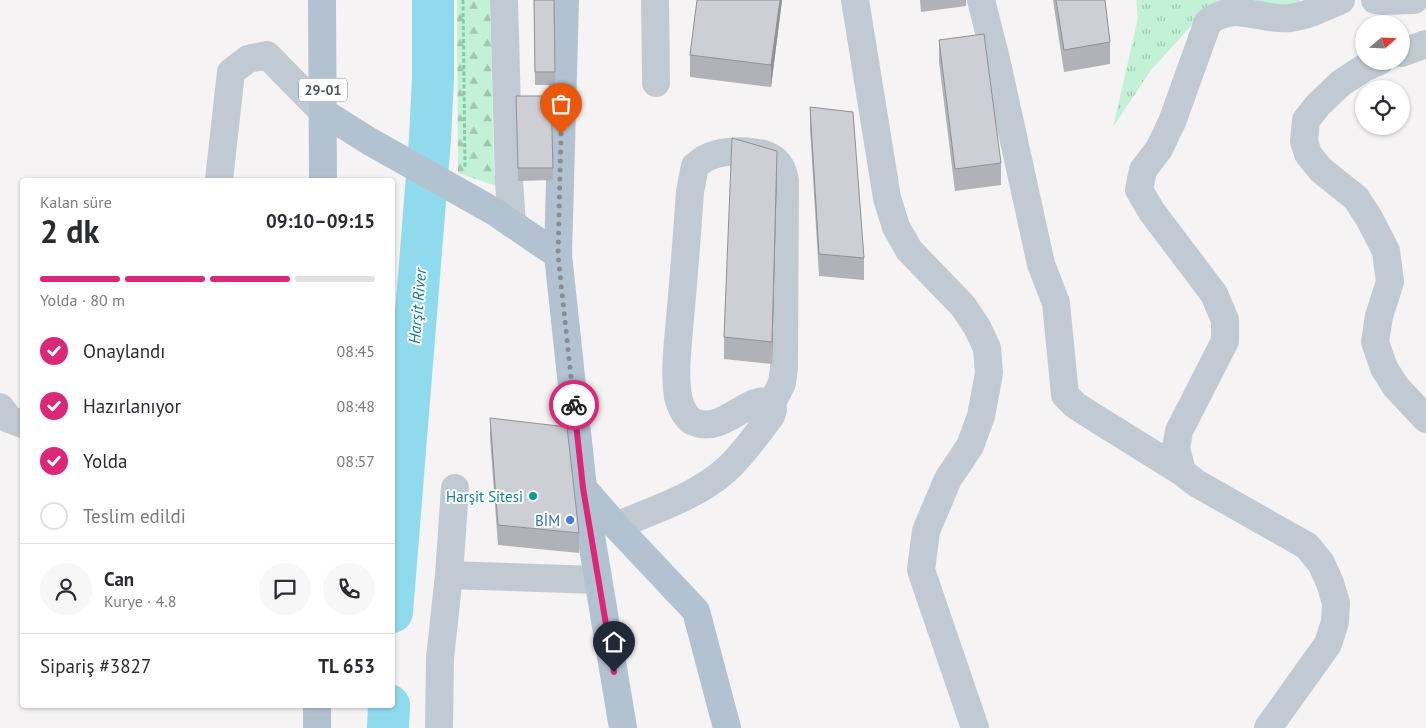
<!DOCTYPE html>
<html lang="tr">
<head>
<meta charset="utf-8">
<style>
  body { margin:0; font-family:"PT Sans",sans-serif; background:#f7f7f7; color:#2b2b33; height:100vh; display:flex; flex-direction:column; font-size:19px; white-space:nowrap }
  * { box-sizing:border-box; margin:0 }
  p { font-size:16px; color:#7c7c81 }
  .icon { flex:none; width:28px; height:28px; fill:none; stroke:currentColor; stroke-width:2; stroke-linecap:round; stroke-linejoin:round }
  .map { position:relative; flex:1; overflow:hidden }
  .panel { position:absolute; left:20px; top:178px; width:375px; height:530px; display:flex; flex-direction:column; background:#fff; border-radius:5px; box-shadow:0 1px 4px #0004 }
  .panel>* { flex:none }
  .needle { width:32px; rotate:71deg }
  .tools { position:absolute; left:1355px; top:15px; display:grid; gap:10px }
  .tools a { display:grid; place-items:center; width:55px; height:55px; border-radius:50%; background:#fff; box-shadow:0 1px 4px #0004; font-size:25px }
  .pin { position:absolute; display:grid; place-items:center; width:42px; height:42px; color:#fff; margin:-51px -21px; border-radius:50% 50% 50% 0; rotate:-45deg; box-shadow:0 0 5px #0007 }
  .pin .icon { rotate:45deg }
  .courier { position:absolute; display:grid; place-items:center; width:50px; height:50px; margin:-25px; border:4px solid #db2777; border-radius:50%; background:#fff; color:#222; box-shadow:0 1px 6px #0007 }
  .summary em { font-style:normal; font-weight:800 }
  .summary div { display:flex; flex-direction:column-reverse }
  .summary { display:flex; align-items:center; justify-content:space-between; height:85px; padding:0 20px }
  h1 { font-size:32px; font-weight:800; line-height:38px }
  .bar { display:grid; grid-template-columns:repeat(4,1fr); gap:8px 5px; align-content:center; height:60px; padding:0 20px }
  .bar i { height:6px; border-radius:4px; background:#e1e1e2 }
  .bar .current { background:#db2777 }
  .bar p { grid-column:span 4 }
  .line { display:flex; align-items:center; gap:12px; padding:0 20px; border-top:1px solid #e1e1e2 }
  .line div { flex:1 }
  .round { display:grid; place-items:center; flex:none; width:52px; height:52px; border-radius:26px; background:#f7f7f7 }
  ol { padding:0 20px; list-style:none }
  li { display:flex; align-items:center; gap:15px; height:55px }
  li p { margin-inline-start:auto }
  li .icon { padding:5px; border-radius:50%; background:#db2777; color:#fff; stroke-width:4 }
  li:last-child { color:#7c7c81 }
  li i { width:28px; height:28px; border:2px solid #e1e1e2; border-radius:50% }
  .map>svg:first-child { display:block }
  .grass { fill:url(#grass-tufts) }
  .forest { fill:url(#forest-firs) }
  .lines { fill:none; stroke-linecap:round; stroke-linejoin:round }
  .river { stroke:#90daee; stroke-width:42 }
  .path { stroke:#7ad0a6; stroke-width:3; stroke-dasharray:4 2.5; stroke-linecap:butt }
  .minor { stroke:#c1cad2; stroke-width:28 }
  .major { stroke:#b3c2d1; stroke-width:28 }
  .wall { fill:#b0b2b7 }
  .shaded-wall { fill:#909195 }
  .building { fill:#cdcfd5; stroke:#909195 }
  .done { stroke:#868d94; stroke-width:5; stroke-dasharray:0 9 }
  .route { stroke:#db2777; stroke-width:6 }
  .culture-dot { fill:#0f9aa8; stroke:#fff; stroke-width:2 }
  .shop-dot { fill:#3f7fe0; stroke:#fff; stroke-width:2 }
  .labels { text-anchor:middle; dominant-baseline:central; stroke-width:4; stroke-linejoin:round; paint-order:stroke }
  .shield { fill:#fff; stroke:#808990; stroke-width:1 }
  .shield-label { font-size:14px; font-weight:bold; fill:#4a5661 }
  .culture-label { font-size:15px; fill:#0d838f; stroke:#fff; text-anchor:end }
  .shop-label { font-size:15px; fill:#366cbe; stroke:#fff; text-anchor:end }
  .water-label { font-size:16px; font-style:italic; fill:#0c7c9b; stroke:#fff }
</style>
</head>
<body>
<div class="map">
<svg width="1426" height="728" viewBox="0 0 1426 728">
  <defs>
    <pattern id="grass-tufts" width="24" height="20" patternUnits="userSpaceOnUse" patternTransform="scale(1.25)"><rect width="24" height="20" fill="#c3f1d5"/><path d="M3 7l-1-3M5 7V3M7 7l1-3M15 17l-1-3M17 17v-4M19 17l1-3" fill="none" stroke="#a0c6b0"/></pattern>
    <pattern id="forest-firs" width="22" height="20" patternUnits="userSpaceOnUse" patternTransform="scale(1.25)"><rect width="22" height="20" fill="#c3f1d5"/><path d="M5 1l3.5 6h-7zM16 11l3.5 6h-7z" fill="#a0c6b0"/></pattern>
  </defs>
  <rect width="100%" height="100%" fill="#f5f3f3"/>
  <!-- grass -->
  <path class="grass" d="M1136,0H1300L1302,7L1203,13L1151,70L1113,127L1138,18Z"/>
  <!-- forest -->
  <path class="forest" d="M457,0H490L494,173L502,188L458,173Z"/>
  <g class="lines">
    <!-- river -->
    <path class="river" d="M392,612L430,139L433,78V0
      M388,728L389,705"/>
    <!-- path -->
    <path class="path" d="M463,0L465,167"/>
    <!-- minor -->
    <path class="minor" d="M504,0L509,182L512,224
      M655,0L656,83
      M855,0L887,198L896,227L909,250L963,306L977,327L987,348L989,373L981,416L970,446L948,479L926,531L921,570L975,728
      M981,0L996,59L1041,264L1056,303L1065,395L1075,405L1092,416L1182,472
      M1375,0L1383,1L1414,0
      M1401,53L1426,44
      M1380,61L1364,68L1341,83L1318,105L1306,120L1304,141L1308,154L1321,170L1356,198L1369,218L1386,251L1390,282L1379,316L1375,342L1384,368L1396,387L1426,419
      M219,180L231,72L248,59L267,55L323,112
      M0,407L9,419L22,424
      M616,526C653,510 696,497 726,470C743,455 757,434 771,416L773,410L772,403C750,392 724,435 694,422C686,419 680,406 678,397C674,371 678,344 680,318C684,276 687,234 690,192L695,166C699,163 704,158 708,157C726,149 769,147 780,166C783,170 784,176 785,181L784,368L782,383L772,403
      M449,575L598,580
      M439,728L440,658L449,575L455,488
      M1268,728L1328,644L1335,622L1336,603L1330,583L1321,563L1307,546L1196,483L1182,472L1176,448L1179,431L1225,341V320L1214,294L1152,212L1139,190L1143,170L1159,149L1172,122L1208,22C1237,1 1258,21 1290,18C1308,16 1324,7 1341,0"/>
    <!-- major -->
    <path class="major" d="M322,0L323,180
      M323,112L369,141L495,212L558,255L583,488L623,728
      M558,255L565,0
      M583,488L616,526L696,611L727,728
      M317,728V705"/>
  </g>
  <!-- wall -->
  <path class="wall" d="M534,0H554L555,85H535Z
    M782,0L771,87L690,77V55Z
    M920,0H966V6L921,12Z
    M1053,0H1105L1110,42V64L1064,72Z
    M939,40L1001,163V185L955,191L939,62Z
    M516,96L553,168V180L518,181Z
    M810,107L864,258V280L819,276L810,129Z
    M777,173L772,364L724,359V337Z
    M490,418L579,533V553L498,545L490,438Z"/>
  <!-- shaded-wall -->
  <path class="shaded-wall" d="M780,0H782L771,87V65Z
    M777,151V173L772,364V342Z"/>
  <!-- building -->
  <path class="building" d="M534,0H554L555,72H535Z
    M697,0H780L771,65L690,55Z
    M1056,0H1105L1110,42L1064,50Z
    M984,34L1001,163L955,169L939,40Z
    M516,96H551L553,168H518Z
    M810,107L853,112L864,258L819,254Z
    M732,138L777,151L772,342L724,337Z
    M490,418L567,427L579,533L498,525Z"/>
  <g class="lines">
    <!-- done -->
    <path class="done" d="M561,134L558,255L574,405"/>
    <!-- route -->
    <path class="route" d="M574,405L583,488L614,672"/>
  </g>
  <!-- markers -->
  <circle class="culture-dot" cx="533" cy="496" r="5"/>
  <circle class="shop-dot" cx="570" cy="520" r="5"/>
  <g class="labels">
    <!-- shield labels -->
    <rect class="shield" x="299" y="78.5" width="48" height="23" rx="4"/>
    <g class="shield-label">
      <text x="323" y="90">29-01</text>
    </g>
    <!-- culture labels -->
    <g class="culture-label">
      <text x="523" y="496">Harşit Sitesi</text>
    </g>
    <!-- shop labels -->
    <g class="shop-label">
      <text x="560" y="520">BİM</text>
    </g>
    <!-- water labels -->
    <g class="water-label">
      <text transform="translate(417 306) rotate(-85)">Harşit River</text>
    </g>
  </g>
</svg>
<div class="tools">
<a><svg class="needle" viewBox="-14 -14 28 28"><path d="M0-13l5 13h-10z" fill="#e53935"/><path d="M0 13l5-13h-10z" fill="#7c7c81"/></svg></a>
<a><svg class="icon" aria-label="locate" viewBox="0 0 24 24"><circle cx="12" cy="12" r="6"/><path d="M12 2v4M12 18v4M2 12h4M18 12h4"/></svg></a>
</div>
<div class="pin" style="left:561px;top:134px;background:#ea580c"><svg class="icon" aria-label="bag" viewBox="0 0 24 24"><path d="M5 8h14l-1 12H6zM9 8a3 3 0 0 1 6 0"/></svg></div>
<div class="pin" style="left:614px;top:672px;background:#1f2937"><svg class="icon" aria-label="home" viewBox="0 0 24 24"><path d="M3 11l9-7 9 7M6 9v11h12V9"/></svg></div>
<div class="courier" style="left:574px;top:405px"><svg class="icon" aria-label="bike" viewBox="0 0 24 24"><circle cx="6" cy="16" r="4"/><circle cx="18" cy="16" r="4"/><path d="M6 16l4-8h5l3 8M10 8l3 8H6M13 5h3"/></svg></div>
<section class="panel">
<div class="summary"><div><h1>2 dk</h1><p>Kalan süre</p></div><em>09:10–09:15</em></div>
<div class="bar"><i class="current"></i><i class="current"></i><i class="current"></i><i></i><p>Yolda · 80 m</p></div>
<ol>
<li><svg class="icon" aria-label="check" viewBox="0 0 24 24"><path d="M5 12l5 5 9-10"/></svg>Onaylandı<p>08:45</p></li>
<li><svg class="icon" aria-label="check" viewBox="0 0 24 24"><path d="M5 12l5 5 9-10"/></svg>Hazırlanıyor<p>08:48</p></li>
<li><svg class="icon" aria-label="check" viewBox="0 0 24 24"><path d="M5 12l5 5 9-10"/></svg>Yolda<p>08:57</p></li>
<li><i></i>Teslim edildi</li>
</ol>
<div class="line" style="height:90px"><a class="round"><svg class="icon" aria-label="person" viewBox="0 0 24 24"><circle cx="12" cy="8" r="4"/><path d="M4 21q1-7 8-7t8 7"/></svg></a><div><b>Can</b><p>Kurye · 4.8</p></div><a class="round"><svg class="icon" aria-label="chat" viewBox="0 0 24 24"><path d="M4 5h16v11H9l-5 4z"/></svg></a><a class="round"><svg class="icon" aria-label="phone" viewBox="0 0 24 24"><path d="M5 4h4l2 5-3 2q2 4 5 5l2-3 5 2v4C11 20 4 13 5 4z"/></svg></a></div>
<div class="line" style="height:65px"><div>Sipariş #3827</div><b>TL 653</b></div>
</section>
</div>
</body>
</html>
